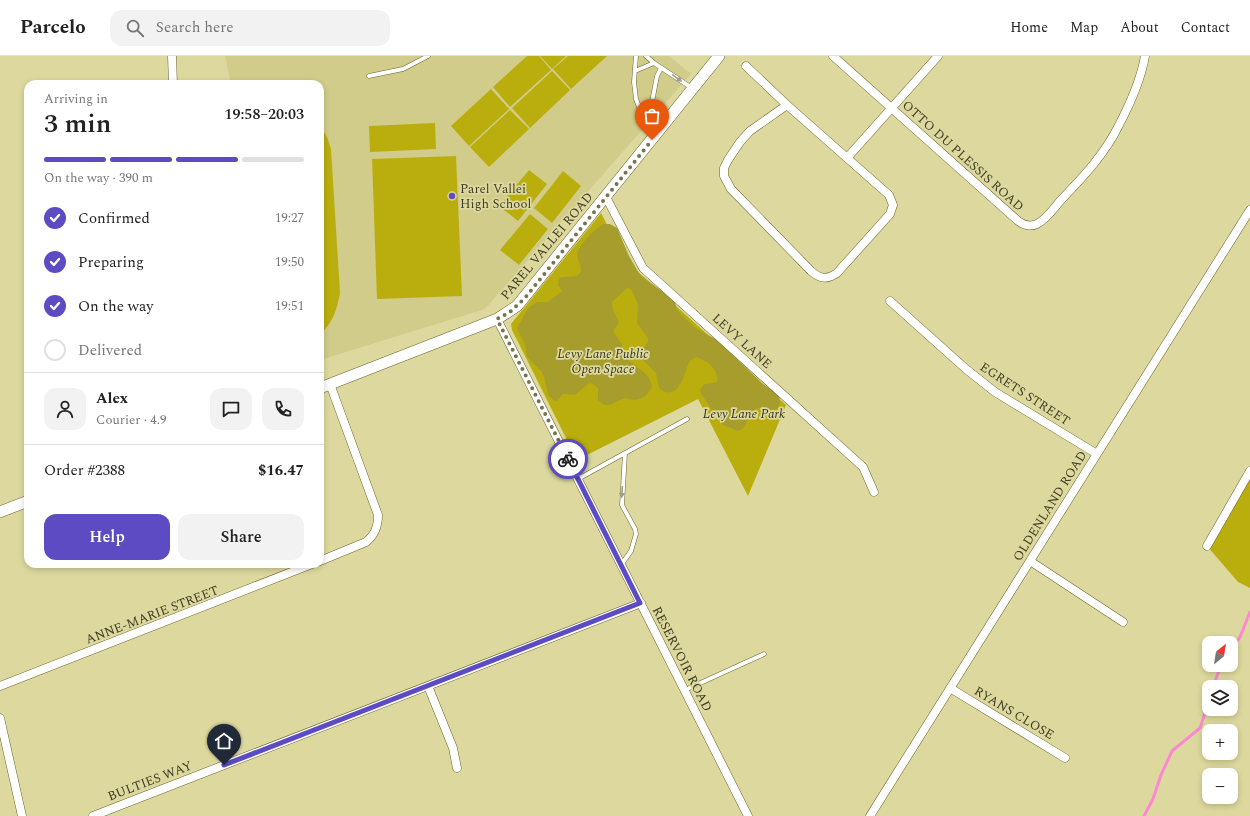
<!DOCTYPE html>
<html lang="en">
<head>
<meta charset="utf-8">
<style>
  body { margin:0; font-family:Spectral,serif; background:#f2f2f2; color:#222; height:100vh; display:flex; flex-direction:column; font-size:15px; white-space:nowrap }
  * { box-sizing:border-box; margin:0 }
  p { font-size:13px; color:#767676 }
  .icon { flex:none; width:22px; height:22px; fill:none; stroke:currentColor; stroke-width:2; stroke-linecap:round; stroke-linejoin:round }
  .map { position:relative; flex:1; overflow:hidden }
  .sheet { position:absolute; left:24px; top:24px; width:300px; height:488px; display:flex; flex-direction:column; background:#fff; border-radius:12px; box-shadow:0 2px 6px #0003 }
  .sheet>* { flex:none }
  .needle { width:26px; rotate:30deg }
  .controls { position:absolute; left:1202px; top:580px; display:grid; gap:8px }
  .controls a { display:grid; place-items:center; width:36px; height:36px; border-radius:8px; background:#fff; box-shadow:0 2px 6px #0003; font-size:20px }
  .pin { position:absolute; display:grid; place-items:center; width:34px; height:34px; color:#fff; margin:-41px -17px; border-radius:50% 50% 50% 0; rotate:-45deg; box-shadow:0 0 4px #0007 }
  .pin .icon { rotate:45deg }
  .courier { position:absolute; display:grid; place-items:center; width:40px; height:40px; margin:-20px; border:3px solid #5c4bc3; border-radius:50%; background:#fff; color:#222; box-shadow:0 1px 5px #0007 }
  .summary em { font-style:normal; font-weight:600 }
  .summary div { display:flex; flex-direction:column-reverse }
  .summary { display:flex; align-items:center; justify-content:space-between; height:68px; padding:0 20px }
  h1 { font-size:26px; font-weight:600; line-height:30px }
  .bar { display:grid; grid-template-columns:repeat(4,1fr); gap:6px 4px; align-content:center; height:48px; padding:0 20px }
  .bar i { height:5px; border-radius:3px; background:#e0e0e0 }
  .bar .current { background:#5c4bc3 }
  .bar p { grid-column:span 4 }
  .line { display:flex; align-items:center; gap:10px; padding:0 20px; border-top:1px solid #e0e0e0 }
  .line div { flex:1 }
  .round { display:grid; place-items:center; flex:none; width:42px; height:42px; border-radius:12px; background:#f2f2f2 }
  ol { padding:0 20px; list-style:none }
  li { display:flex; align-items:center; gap:12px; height:44px }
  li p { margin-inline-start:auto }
  li .icon { padding:4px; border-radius:50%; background:#5c4bc3; color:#fff; stroke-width:4 }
  li:last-child { color:#767676 }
  li i { width:22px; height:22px; border:2px solid #e0e0e0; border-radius:50% }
  .cta { display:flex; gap:8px; margin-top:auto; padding:8px 20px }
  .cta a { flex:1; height:46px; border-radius:12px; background:#5c4bc3; color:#fff; font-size:16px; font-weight:600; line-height:46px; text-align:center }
  .cta a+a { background:#f2f2f2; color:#222 }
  header { display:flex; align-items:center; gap:24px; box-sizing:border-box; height:56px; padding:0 20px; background:#fff; border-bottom:1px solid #e0e0e0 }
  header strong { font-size:19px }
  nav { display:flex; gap:22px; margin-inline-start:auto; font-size:14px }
  .search { width:280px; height:36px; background:#f2f2f2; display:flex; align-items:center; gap:10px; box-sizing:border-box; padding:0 14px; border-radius:12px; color:#767676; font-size:15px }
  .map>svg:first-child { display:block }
  .built { fill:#d1cc8a }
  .green { fill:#baae0e }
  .forest { fill:#a69d2d }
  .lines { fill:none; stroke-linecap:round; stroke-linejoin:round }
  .stream { stroke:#fc89cf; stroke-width:3 }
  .lane-casing { stroke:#69642d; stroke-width:5 }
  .street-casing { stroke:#69642d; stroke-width:9 }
  .secondary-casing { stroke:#69642d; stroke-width:12 }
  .lane { stroke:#fff; stroke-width:4 }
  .street { stroke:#fff; stroke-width:8 }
  .secondary { stroke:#fff; stroke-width:11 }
  .oneway { fill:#9f9e92 }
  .done { stroke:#76744f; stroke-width:4; stroke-dasharray:0 7.2 }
  .route { stroke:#5c4bc3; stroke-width:5 }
  .poi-dot { fill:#5c4bc3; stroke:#ddd99e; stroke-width:1.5 }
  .labels { text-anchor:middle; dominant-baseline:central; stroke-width:3.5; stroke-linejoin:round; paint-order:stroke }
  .street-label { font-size:13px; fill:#3f3d25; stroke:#ddd99e }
  .poi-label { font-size:13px; fill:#3f3d25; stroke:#ddd99e; text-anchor:start }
  .park-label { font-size:13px; font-style:italic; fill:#37351d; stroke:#ddd99e }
</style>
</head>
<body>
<header>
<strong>Parcelo</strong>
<div class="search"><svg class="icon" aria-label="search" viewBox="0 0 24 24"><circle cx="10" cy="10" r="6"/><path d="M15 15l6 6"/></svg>Search here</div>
<nav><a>Home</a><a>Map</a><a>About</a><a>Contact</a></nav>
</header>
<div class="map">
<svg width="1250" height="760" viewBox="0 0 1250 760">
  <rect width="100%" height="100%" fill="#ddd99e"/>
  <!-- built -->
  <path class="built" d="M225,0H669L691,18L485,253L320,304V28H231Z"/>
  <!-- green -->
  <path class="green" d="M527,0H539L551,14L510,51L493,31Z
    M540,0H566L552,13Z
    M568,0H607L571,33L553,13Z
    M552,15L570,34L530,72L512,52Z
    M491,33L509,53L469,90L451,70Z
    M510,54L529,73L489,111L470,91Z
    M435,67L436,93L370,96L369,70Z
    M320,69L327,81L331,93L340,237C337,253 333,267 320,278Z
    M456,100L462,240L377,243L372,103Z
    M529,114L547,128L518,165L499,150Z
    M563,115L581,130L552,167L534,152Z
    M601,157L626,205L786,349L748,440L698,343L577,404L512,274L511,268Z
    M530,158L548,173L519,209L500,194Z
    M1250,415V532L1238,526L1207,490Z"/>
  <!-- forest -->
  <path class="forest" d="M603,168H610L617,172L629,200L640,219L674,244L678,255L694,271L717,284L763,328L779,339L780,346L777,353C769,356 761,348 753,355C746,361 748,372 738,375L723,369L701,338L700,334L704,328L715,327L718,324C715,310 709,306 696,301C693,303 690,304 689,307C684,318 678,348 659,332L656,317L642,303L641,295L648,286V282L637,267L638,248L631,233L627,232L612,246L613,254L619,266L613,276L622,288C620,305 641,310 648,321C650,323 651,327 652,330C647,343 637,346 625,342C615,345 608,355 598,344V332L593,328L589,327L575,339L563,338L556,346L548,339L545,324L542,316L527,301L525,289L517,272L528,252L537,246H548L562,235L558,229L559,222C567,219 577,224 581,215C581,209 578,204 577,199C577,190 596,172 603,168Z"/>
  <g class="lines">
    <!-- stream -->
    <path class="stream" d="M1231,594L1240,581L1250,556
      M1213,631L1221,609
      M1144,760L1153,743L1161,719L1172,695L1200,672L1209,645"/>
    <defs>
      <path id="lane" d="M636,0L634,26L636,43L651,82
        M646,0L654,7
        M635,15L654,7L692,32
        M369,20L403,13L428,0
        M645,65L651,51L657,20L661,12
        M578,423L687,363
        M621,509L631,495L636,478L635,473L622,449L625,397
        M685,634L764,598"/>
      <path id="street" d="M172,0L173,28
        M833,0L1017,164C1023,169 1030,171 1037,168C1047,163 1054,152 1061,144C1083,121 1105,98 1119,69C1130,48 1141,23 1145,0
        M746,10L787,49
        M787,49L889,139L893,149L890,158L837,217C827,224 820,223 811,215L731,133L724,120V112L728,104L740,86L750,75Z
        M847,102L938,0
        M606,141L643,212L863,411L874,436
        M890,245L966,313L995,336L1097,398
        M497,263L748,760
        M1207,490L1250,415
        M320,505L366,486C375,479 378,471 378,459L330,328
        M1030,505L1123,566
        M0,630L312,508
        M428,630L453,692L457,712
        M950,632L1065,702
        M0,662L22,760
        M93,760L641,547
        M870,760L1250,154"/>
      <path id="secondary" d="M320,332L497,263L517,250L719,0
        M0,456L28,445"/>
    </defs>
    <!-- lane casing -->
    <use href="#lane" class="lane-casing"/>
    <!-- street casing -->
    <use href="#street" class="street-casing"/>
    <!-- secondary casing -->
    <use href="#secondary" class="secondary-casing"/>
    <!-- lane -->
    <use href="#lane" class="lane"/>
    <!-- street -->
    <use href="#street" class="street"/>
    <!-- secondary -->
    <use href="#secondary" class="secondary"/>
  </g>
  <!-- one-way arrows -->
  <defs><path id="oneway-solid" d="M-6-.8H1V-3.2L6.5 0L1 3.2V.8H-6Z"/></defs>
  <g class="oneway">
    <use href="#oneway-solid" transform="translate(677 22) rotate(36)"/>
    <use href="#oneway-solid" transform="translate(622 436) rotate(94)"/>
  </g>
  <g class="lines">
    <!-- done -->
    <path class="done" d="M568,403L497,263L510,256L525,242L652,84"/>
    <!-- route -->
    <path class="route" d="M224,709L640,547L568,403"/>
  </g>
  <!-- markers -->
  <circle class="poi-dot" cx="452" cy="140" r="4"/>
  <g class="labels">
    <!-- street labels -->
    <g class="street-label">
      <text transform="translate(963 100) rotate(42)">OTTO DU PLESSIS ROAD</text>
      <text transform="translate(547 190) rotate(-50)">PAREL VALLEI ROAD</text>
      <text transform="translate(742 285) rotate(42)">LEVY LANE</text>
      <text transform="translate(1025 338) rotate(33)">EGRETS STREET</text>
      <text transform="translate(1050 450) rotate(-58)">OLDENLAND ROAD</text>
      <text transform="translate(152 559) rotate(-21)">ANNE-MARIE STREET</text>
      <text transform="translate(682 603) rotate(63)">RESERVOIR ROAD</text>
      <text transform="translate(1014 657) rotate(31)">RYANS CLOSE</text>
      <text transform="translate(150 725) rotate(-21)">BULTIES WAY</text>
    </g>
    <!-- poi labels -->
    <g class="poi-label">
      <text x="460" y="133">Parel Vallei<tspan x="460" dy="15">High School</tspan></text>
    </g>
    <!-- park labels -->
    <g class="park-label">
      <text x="603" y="298">Levy Lane Public<tspan x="603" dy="15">Open Space</tspan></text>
      <text x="744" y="358">Levy Lane Park</text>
    </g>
  </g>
</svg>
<div class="controls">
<a><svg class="needle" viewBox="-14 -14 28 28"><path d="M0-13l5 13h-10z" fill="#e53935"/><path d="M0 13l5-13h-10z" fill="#767676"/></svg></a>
<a><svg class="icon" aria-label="layers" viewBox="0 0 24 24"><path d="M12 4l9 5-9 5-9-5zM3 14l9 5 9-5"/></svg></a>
<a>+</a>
<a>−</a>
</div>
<div class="pin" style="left:652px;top:84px;background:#ea580c"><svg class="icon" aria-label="bag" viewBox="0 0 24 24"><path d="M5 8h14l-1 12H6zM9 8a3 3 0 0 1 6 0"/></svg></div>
<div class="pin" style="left:224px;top:709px;background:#1f2937"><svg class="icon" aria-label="home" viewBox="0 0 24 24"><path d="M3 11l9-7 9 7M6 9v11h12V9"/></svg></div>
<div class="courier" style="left:568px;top:403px"><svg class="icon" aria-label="bike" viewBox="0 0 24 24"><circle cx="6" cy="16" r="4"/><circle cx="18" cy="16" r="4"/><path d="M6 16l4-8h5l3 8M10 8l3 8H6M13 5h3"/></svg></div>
<section class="sheet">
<div class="summary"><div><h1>3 min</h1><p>Arriving in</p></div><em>19:58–20:03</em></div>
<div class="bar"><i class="current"></i><i class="current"></i><i class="current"></i><i></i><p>On the way · 390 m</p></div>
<ol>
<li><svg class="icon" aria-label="check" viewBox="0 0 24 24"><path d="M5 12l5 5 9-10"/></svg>Confirmed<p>19:27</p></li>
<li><svg class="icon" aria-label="check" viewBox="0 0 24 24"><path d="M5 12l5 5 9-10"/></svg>Preparing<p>19:50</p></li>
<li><svg class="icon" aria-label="check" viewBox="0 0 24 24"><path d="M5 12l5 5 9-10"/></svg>On the way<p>19:51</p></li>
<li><i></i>Delivered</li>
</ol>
<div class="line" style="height:72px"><a class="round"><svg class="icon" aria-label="person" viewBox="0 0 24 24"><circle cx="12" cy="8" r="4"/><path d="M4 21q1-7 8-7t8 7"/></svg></a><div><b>Alex</b><p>Courier · 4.9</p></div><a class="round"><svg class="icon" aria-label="chat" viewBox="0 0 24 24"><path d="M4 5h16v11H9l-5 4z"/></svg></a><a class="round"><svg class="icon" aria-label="phone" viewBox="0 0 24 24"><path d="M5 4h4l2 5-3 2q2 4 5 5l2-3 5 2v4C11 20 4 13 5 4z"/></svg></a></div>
<div class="line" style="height:52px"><div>Order #2388</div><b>$16.47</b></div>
<div class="cta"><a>Help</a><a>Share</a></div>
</section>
</div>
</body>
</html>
